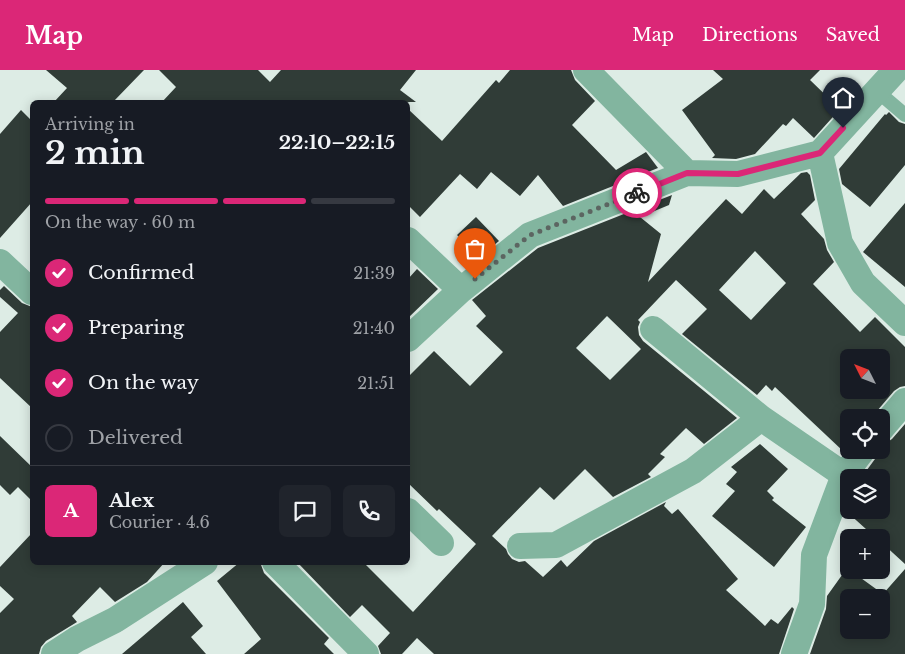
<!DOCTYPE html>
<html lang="en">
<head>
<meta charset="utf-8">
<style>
  body { margin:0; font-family:"Libre Baskerville",serif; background:#20242c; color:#f1f3f6; height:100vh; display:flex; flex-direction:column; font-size:19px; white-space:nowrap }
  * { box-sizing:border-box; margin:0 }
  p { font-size:16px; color:#9ea1a6 }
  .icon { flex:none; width:28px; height:28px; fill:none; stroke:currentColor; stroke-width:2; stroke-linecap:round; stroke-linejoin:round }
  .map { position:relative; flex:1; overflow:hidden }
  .sheet { position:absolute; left:30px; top:30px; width:380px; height:465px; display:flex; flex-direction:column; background:#171b24; border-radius:8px; box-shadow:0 2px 12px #0003 }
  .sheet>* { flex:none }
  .needle { width:32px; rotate:312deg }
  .controls { position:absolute; left:840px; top:279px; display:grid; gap:10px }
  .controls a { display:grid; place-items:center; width:50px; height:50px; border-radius:8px; background:#171b24; box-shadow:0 2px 12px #0003; font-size:25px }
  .pin { position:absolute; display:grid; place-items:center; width:42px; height:42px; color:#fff; margin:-51px -21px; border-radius:50% 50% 50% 0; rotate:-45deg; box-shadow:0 0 5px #0007 }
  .pin .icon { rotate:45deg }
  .courier { position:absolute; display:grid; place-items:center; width:50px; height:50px; margin:-25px; border:4px solid #db2777; border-radius:50%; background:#fff; color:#222; box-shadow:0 1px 6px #0007 }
  .overview em { font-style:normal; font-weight:700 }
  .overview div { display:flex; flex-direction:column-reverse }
  .overview { display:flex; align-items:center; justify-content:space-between; height:85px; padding:0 15px }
  h1 { font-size:32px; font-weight:700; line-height:38px }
  .bar { display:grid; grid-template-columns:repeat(4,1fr); gap:8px 5px; align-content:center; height:60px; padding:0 15px }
  .bar i { height:6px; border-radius:4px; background:#363941 }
  .bar .current { background:#db2777 }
  .bar p { grid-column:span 4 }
  .line { display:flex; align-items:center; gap:12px; padding:0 15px; border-top:1px solid #363941 }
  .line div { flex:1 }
  .round { display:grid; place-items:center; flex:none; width:52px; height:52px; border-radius:8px; background:#20242c }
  ol { padding:0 15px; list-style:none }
  li { display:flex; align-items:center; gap:15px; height:55px }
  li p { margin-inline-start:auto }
  li .icon { padding:5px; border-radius:50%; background:#db2777; color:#fff; stroke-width:4 }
  li:last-child { color:#9ea1a6 }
  li i { width:28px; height:28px; border:2px solid #363941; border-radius:50% }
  header { display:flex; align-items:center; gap:30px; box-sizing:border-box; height:70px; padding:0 25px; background:#db2777; color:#fff }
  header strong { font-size:24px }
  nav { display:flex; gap:28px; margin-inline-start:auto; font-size:18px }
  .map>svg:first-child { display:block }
  .building { fill:#303c37; fill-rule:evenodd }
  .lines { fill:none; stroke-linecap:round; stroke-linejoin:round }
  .lane { stroke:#82b59f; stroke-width:14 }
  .street { stroke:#82b59f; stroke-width:26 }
  .done { stroke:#5c6561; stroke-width:5; stroke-dasharray:0 9 }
  .route { stroke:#db2777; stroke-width:6 }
</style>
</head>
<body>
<header>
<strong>Map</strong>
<nav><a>Map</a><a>Directions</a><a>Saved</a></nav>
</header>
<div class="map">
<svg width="905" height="584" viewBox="0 0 905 584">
  <rect width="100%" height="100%" fill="#ddece5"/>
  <!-- building -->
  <path class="building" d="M46,0H144L113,32H54L67,18Z
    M159,0H258L270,12L281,0H416L400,20L416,32H162L176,17Z
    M510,0H571L575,10L595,31L572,55L616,100L646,82L658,98L563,136L538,105L520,126L491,102L477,119L460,104L420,147L408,135V39L442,71L496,10L499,13Z
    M713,0H820L810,10L840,39L814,68L793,48L786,56L783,54L755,84L736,89L712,88L715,85L682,40L723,9Z
    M21,40L32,51V132L0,168V64Z
    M889,42L899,52L905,54V95L870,137L842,114L839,99L885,44L886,45Z
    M807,102L810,105L815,130L801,144L824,169L827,180L834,192L813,214L860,262L875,247L905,277V316L900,317L894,321L871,348H849V374L843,381L775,317L772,321L766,315L757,325L682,264L707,239L676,210L638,250L640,252L638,257L639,265L643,271L737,348L704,374L686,358L660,384L665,387L648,404L651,407L613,427L585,399L554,430L540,417L492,466L506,479L508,484L512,489L519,492L525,491L543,507L561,490L567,497L594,471L666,432L664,436L672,444L678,439L738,509L726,520L765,556L771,549L778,554L792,537L794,539L779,584H434L417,568L402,584H381L378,576L390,563L362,535L350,547L297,492H363L413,542L476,474L439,439L437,441L408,413V307L434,281L470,316L503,282L476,256L486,246L472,230L538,178L672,125L669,135L640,147L661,164L648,212L726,129L742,144L764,119L774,129L801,103ZM755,181L786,213L751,250L719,220ZM607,246L641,279L610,310L576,278ZM849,288H881V320H849Z
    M905,133V217L863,182Z
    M476,147L499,171L479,187L457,165Z
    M417,199L438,219L408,248V209Z
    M4,216L22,233L32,237V338L0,308V262L18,243L0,227V220Z
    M905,354V494L881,472V468H876L847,442L849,438V440H881V408H861L875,389L878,380H881V374L886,373L892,369Z
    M0,366L32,397V431L18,417L10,425L0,415Z
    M760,374L788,399L767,421L774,428L772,430L806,457L774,497L712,446L735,421L726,414L737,402L731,397Z
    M32,463V492H165L147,512L115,532L100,517L72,546L77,552L46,571L41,577L39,584H0V543L14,529L0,516V497Z
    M240,492H260L264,503L329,568L324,574L334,584H244L261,569L217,511Z
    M847,498L883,524L905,499V584H810L826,539L827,526ZM849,528H881V560H849Z
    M183,532L203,556L191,567L206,584H122Z"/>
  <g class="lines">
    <!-- lane -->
    <path class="lane" d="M877,21L905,45"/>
    <!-- street -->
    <path class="street" d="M586,0L687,103
      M820,83L840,173L863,213L905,253
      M408,170L461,220
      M0,192L32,222
      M653,259L761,348L844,405
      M408,269L461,220L530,165L687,103L738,104L820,83L896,0
      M881,359L905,331
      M408,441L441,473
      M520,476L556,475L693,401L761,348
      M275,492L366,584
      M54,584L77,569L115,550L205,492
      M794,584L812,534L814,485L844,405L863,380"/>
  </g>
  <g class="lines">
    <!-- done -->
    <path class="done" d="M475,209L530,165L637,123"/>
    <!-- route -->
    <path class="route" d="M637,123L687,103L738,104L820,83L843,58"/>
  </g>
</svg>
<div class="controls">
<a><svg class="needle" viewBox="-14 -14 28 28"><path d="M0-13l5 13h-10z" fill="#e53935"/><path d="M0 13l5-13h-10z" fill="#9ea1a6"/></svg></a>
<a><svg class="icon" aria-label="locate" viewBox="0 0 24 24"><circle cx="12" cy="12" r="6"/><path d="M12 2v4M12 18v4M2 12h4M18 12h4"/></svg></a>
<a><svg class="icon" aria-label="layers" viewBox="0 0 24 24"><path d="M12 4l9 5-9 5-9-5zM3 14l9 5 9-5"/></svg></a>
<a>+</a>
<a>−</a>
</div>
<div class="pin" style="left:475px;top:209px;background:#ea580c"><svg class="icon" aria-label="bag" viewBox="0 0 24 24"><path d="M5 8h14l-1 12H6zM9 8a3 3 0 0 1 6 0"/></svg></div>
<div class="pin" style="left:843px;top:58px;background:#1f2937"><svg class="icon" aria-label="home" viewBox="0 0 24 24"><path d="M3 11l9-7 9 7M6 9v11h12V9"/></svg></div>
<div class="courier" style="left:637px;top:123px"><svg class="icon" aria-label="bike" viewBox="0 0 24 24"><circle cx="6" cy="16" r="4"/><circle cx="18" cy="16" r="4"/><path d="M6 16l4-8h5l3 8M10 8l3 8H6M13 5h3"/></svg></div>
<section class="sheet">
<div class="overview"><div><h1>2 min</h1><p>Arriving in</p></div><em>22:10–22:15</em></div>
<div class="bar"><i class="current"></i><i class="current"></i><i class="current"></i><i></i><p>On the way · 60 m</p></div>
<ol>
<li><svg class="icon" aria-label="check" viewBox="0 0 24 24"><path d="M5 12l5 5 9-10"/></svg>Confirmed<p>21:39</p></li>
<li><svg class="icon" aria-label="check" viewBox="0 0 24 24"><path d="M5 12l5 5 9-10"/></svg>Preparing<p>21:40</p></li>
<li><svg class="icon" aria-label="check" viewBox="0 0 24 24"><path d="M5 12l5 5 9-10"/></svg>On the way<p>21:51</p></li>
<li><i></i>Delivered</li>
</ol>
<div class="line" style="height:90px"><b class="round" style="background:#db2777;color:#fff">A</b><div><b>Alex</b><p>Courier · 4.6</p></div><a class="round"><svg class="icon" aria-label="chat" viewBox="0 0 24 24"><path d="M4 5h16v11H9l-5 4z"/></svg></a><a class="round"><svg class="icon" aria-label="phone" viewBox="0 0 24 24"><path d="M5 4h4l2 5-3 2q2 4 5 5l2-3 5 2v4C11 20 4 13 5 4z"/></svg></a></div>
</section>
</div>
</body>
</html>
